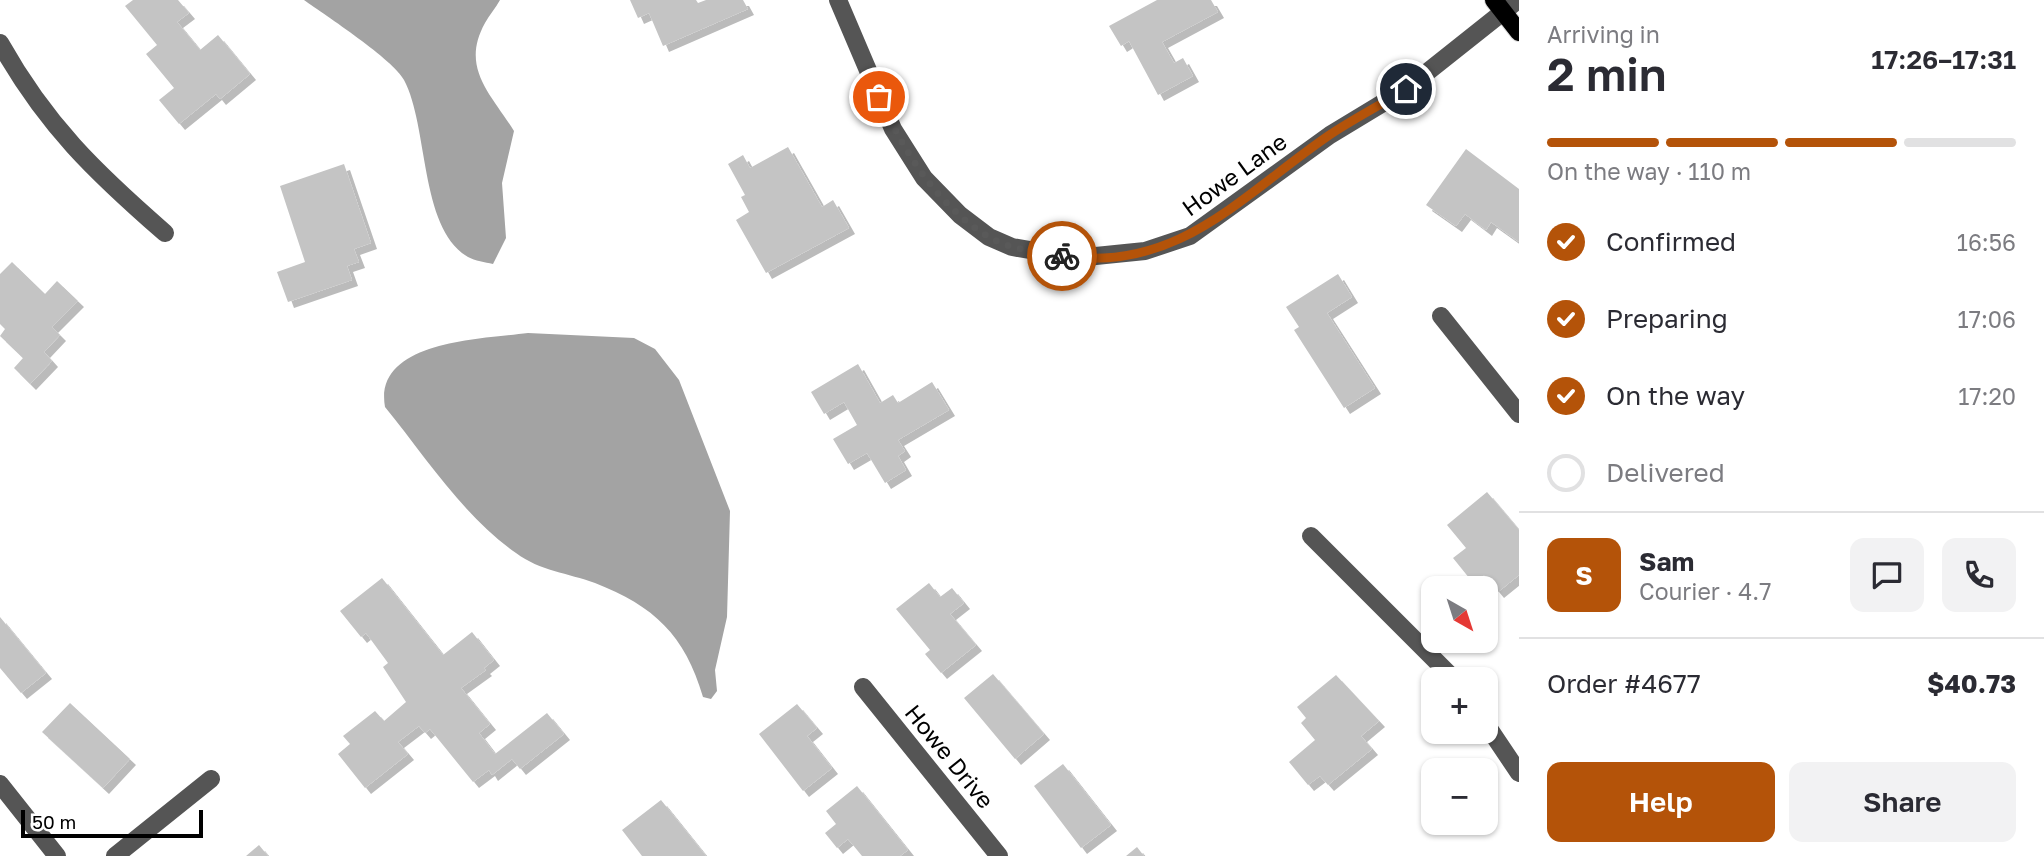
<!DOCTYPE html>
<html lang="en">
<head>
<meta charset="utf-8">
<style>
  body { margin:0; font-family:"Golos Text",sans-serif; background:#f2f2f3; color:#2b2b33; height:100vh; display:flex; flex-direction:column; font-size:26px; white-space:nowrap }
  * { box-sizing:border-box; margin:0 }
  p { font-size:23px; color:#7c7c81 }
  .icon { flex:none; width:38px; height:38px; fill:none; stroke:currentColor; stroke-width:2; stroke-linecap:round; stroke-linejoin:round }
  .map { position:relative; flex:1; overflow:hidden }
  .sheet { display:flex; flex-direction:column; background:#fff; width:525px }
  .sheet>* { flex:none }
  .needle { width:46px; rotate:141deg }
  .controls { position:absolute; left:1421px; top:576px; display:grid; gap:14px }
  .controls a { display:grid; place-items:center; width:77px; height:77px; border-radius:14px; background:#fff; box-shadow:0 2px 5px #0004; font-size:35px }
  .scale { position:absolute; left:21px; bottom:18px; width:182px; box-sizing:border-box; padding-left:7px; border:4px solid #000; border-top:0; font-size:19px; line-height:24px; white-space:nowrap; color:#000; -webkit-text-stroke:5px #fff; paint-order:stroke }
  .pin { position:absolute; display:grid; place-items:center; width:60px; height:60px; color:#fff; margin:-30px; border:4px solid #fff; border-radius:50%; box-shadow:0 2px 7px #0007 }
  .courier { position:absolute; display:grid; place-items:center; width:70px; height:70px; margin:-35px; border:5px solid #b45309; border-radius:50%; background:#fff; color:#222; box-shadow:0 2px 9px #0007 }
  .summary em { font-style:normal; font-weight:600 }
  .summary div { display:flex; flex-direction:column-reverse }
  .summary { display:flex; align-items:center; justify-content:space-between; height:119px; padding:0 28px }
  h1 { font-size:46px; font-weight:600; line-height:52px }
  .bar { display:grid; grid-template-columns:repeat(4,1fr); gap:10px 7px; align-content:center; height:84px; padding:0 28px }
  .bar i { height:9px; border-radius:5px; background:#e1e1e2 }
  .bar .current { background:#b45309 }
  .bar p { grid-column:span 4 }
  .line { display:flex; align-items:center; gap:18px; padding:0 28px; border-top:2px solid #e1e1e2 }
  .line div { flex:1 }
  .round { display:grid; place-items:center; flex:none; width:74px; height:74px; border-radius:14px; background:#f2f2f3 }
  ol { padding:0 28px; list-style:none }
  li { display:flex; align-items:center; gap:21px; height:77px }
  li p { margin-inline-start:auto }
  li .icon { padding:7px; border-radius:50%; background:#b45309; color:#fff; stroke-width:4 }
  li:last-child { color:#7c7c81 }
  li i { width:38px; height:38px; border:4px solid #e1e1e2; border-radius:50% }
  .primary-button { display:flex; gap:14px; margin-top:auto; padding:14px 28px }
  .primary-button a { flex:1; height:80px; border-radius:14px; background:#b45309; color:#fff; font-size:28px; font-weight:600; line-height:80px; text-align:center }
  .primary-button a+a { background:#f2f2f3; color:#2b2b33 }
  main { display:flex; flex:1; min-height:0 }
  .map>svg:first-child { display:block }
  .water { fill:#a3a3a3 }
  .building { fill:#c4c4c4; filter:url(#shadow) }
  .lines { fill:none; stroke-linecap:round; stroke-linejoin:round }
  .major-casing { stroke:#dbdbdb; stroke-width:20 }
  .minor { stroke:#555; stroke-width:18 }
  .major { stroke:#000; stroke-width:18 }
  .done { stroke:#595959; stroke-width:7; stroke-dasharray:0 12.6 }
  .route { stroke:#b45309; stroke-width:9 }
  .labels { text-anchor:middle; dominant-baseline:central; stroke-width:6; stroke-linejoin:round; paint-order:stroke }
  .street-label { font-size:23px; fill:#000; stroke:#fff }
</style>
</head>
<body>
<main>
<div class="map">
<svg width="1519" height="856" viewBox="0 0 1519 856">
  <defs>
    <filter id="shadow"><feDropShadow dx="6" dy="6" stdDeviation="0" flood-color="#0004"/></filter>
  </defs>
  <rect width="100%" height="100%" fill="#fff"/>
  <!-- water -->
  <path class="water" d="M304,0H500C496,8 489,15 485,23C460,68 491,94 514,131L502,183L506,238L493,264C485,262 475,261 468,257C419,228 429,127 404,80C394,60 325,15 304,0Z
    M528,333L634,338L655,349L679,380L730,511L727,617L715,670L717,691L711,699L703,697C685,635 654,606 595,583C568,573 540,571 516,553C463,516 425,456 385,407C373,340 484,339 528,333Z"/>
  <!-- building -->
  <path class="building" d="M133,0H178L189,13L177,22L200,50L218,35L250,74L220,99L216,94L179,124L159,100L174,88L146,54L157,45L125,6Z
    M630,0H696L698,3L706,0H743L748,9L663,46L649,13L638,18Z
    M1157,0H1211L1218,12L1162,42L1174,63L1183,58L1193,76L1158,95L1129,41L1121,46L1109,26Z
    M788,147L822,207L833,200L849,228L766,273L736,220L749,212L741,197L745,195L728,164L743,155L750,168Z
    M1466,149L1519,189V242L1491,222L1486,230L1465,214L1456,226L1426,205Z
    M344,164L371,243L354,249L359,262L347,266L352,280L288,302L277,272L305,262L280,186Z
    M12,262L45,294L57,281L78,301L52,327L60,335L44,352L52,361L30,384L14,368L23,358L0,336L5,329L0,324V274Z
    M1338,274L1352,297L1327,313L1375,388L1344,408L1294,330L1299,327L1286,307Z
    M858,364L880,403L893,395L898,403L932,382L949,410L898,440L905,451L898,456L906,470L885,483L867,453L848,464L833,439L857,425L844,402L824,414L811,392Z
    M1487,492L1519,530V575L1498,592L1484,575L1474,584L1453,558L1466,548L1447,525Z
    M382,578L443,655L472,632L494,660L484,668L486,670L461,688L490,724L479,733L495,754L547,713L564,734L520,769L512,759L492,775L489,770L473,782L430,729L425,733L419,726L398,742L408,754L365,788L338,754L350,744L343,736L375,711L384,721L406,702L383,667L388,663L366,633L361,637L340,611Z
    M929,583L940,597L952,588L964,603L950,614L976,645L941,673L925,654L930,650L896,609Z
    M0,617L46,673L21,693L0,668Z
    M993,674L1044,734L1015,759L964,698Z
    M1336,675L1379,721L1361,736L1372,749L1328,785L1320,776L1308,785L1289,762L1315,740L1301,723L1306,718L1297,707Z
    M70,703L130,759L103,788L42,732Z
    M797,704L817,728L807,736L832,768L803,791L759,734Z
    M1063,764L1111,825L1081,848L1034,786Z
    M857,786L908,850L900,856H862L848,839L837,848L825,833L836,824L826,811Z
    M661,800L706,856H642L622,830Z
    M259,845L268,856H246Z
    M1137,847L1144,856H1126Z"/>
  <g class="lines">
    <defs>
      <path id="major" d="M1494,0L1519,32"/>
    </defs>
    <!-- major casing -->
    <use href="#major" class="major-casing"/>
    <!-- minor -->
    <path class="minor" d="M838,0L893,129L924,178L960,215L989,237L1012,247L1076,258L1145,251L1190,236L1330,135L1406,89L1518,0
      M0,43C46,125 95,172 165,233
      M1441,316L1519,414
      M1311,536L1454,679
      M863,687L999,856
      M1486,724L1519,773
      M0,784L57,856
      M115,856L211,779"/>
    <!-- major -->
    <use href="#major" class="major"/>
  </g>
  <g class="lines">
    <!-- done -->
    <path class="done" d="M879,97C903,150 937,206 989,237C1011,250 1038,252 1062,256"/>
    <!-- route -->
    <path class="route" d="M1062,256C1178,273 1242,195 1328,136C1353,119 1381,105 1406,89"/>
  </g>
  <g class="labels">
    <!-- street labels -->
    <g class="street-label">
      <text transform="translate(1234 174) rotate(-36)">Howe Lane</text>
      <text transform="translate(950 756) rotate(51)">Howe Drive</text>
    </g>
  </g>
</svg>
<div class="controls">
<a><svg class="needle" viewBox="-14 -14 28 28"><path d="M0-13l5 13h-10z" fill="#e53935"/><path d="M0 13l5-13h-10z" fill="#7c7c81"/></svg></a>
<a>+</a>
<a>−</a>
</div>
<div class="scale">50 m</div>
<div class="pin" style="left:879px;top:97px;background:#ea580c"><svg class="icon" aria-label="bag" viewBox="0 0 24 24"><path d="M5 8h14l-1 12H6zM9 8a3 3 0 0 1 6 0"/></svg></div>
<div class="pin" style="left:1406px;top:89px;background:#1f2937"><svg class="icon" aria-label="home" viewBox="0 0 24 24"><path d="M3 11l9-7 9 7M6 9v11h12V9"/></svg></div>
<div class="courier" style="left:1062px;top:256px"><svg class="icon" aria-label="bike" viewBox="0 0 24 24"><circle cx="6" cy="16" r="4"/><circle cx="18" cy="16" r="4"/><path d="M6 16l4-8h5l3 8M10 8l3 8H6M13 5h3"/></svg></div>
</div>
<section class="sheet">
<div class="summary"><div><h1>2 min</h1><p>Arriving in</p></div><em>17:26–17:31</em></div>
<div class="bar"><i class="current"></i><i class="current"></i><i class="current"></i><i></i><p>On the way · 110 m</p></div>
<ol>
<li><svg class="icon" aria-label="check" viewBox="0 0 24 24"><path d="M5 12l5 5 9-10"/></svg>Confirmed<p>16:56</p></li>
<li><svg class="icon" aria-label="check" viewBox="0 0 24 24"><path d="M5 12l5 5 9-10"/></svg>Preparing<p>17:06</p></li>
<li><svg class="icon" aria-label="check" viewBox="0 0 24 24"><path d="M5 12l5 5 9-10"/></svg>On the way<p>17:20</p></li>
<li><i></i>Delivered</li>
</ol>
<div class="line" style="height:126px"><b class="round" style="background:#b45309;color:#fff">S</b><div><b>Sam</b><p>Courier · 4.7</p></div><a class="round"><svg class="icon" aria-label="chat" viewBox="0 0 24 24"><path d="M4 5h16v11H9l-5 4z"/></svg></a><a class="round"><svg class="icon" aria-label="phone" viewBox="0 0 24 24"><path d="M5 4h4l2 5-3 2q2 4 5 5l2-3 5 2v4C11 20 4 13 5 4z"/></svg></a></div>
<div class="line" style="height:91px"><div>Order #4677</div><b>$40.73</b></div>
<div class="primary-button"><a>Help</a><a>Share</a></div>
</section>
</main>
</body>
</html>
